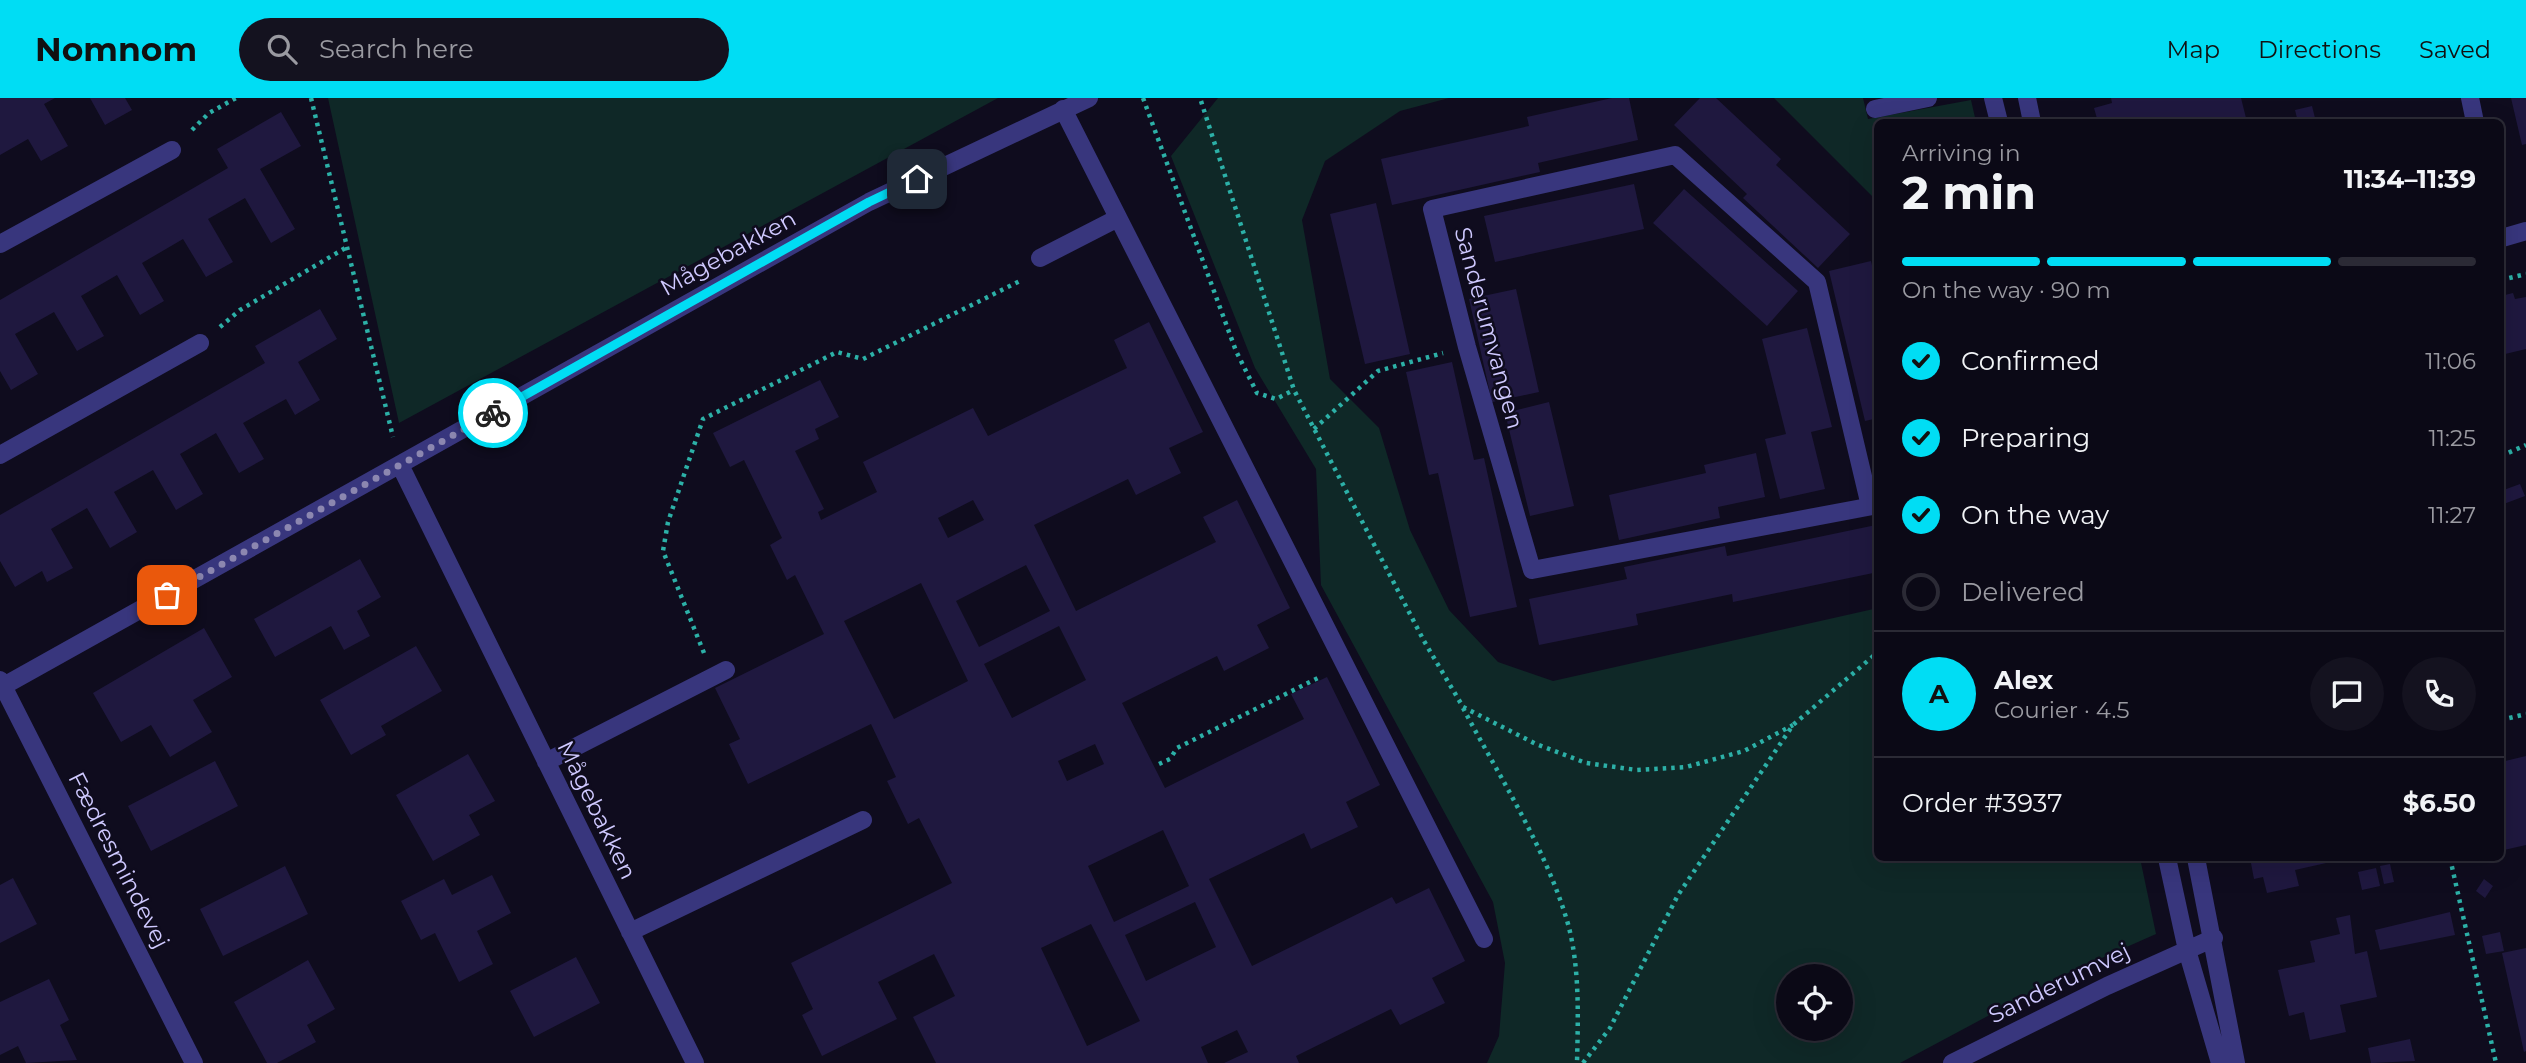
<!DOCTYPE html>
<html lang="en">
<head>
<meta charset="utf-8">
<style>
  body { margin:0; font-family:Montserrat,sans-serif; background:#14121f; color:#f1f3f6; height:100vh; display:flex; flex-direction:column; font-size:26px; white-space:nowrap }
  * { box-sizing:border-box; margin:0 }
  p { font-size:23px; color:#9a9aa1 }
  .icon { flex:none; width:38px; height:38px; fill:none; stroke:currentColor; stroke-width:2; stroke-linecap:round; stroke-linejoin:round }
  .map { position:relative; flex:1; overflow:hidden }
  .drawer { position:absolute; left:1874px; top:21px; width:630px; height:742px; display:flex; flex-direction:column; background:#0b0916; border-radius:10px; box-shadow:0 7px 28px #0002,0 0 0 2px #2b2a35 }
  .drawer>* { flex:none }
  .fabs { position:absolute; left:1776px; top:866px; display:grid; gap:14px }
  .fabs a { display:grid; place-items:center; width:77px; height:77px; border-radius:50%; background:#0b0916; box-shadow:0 7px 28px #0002,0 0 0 2px #2b2a35; font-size:35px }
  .pin { position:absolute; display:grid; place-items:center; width:60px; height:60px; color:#fff; margin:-30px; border-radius:14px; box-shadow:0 4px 10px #0006 }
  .courier { position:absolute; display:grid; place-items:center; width:70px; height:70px; margin:-35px; border:5px solid #00ddf4; border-radius:50%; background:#fff; color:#222; box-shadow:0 2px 9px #0007 }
  .summary em { font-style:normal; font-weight:700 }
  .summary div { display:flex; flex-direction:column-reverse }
  .summary { display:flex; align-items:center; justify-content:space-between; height:119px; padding:0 28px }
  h1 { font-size:46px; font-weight:700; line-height:52px }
  .bar { display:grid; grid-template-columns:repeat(4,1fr); gap:10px 7px; align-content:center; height:84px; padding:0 28px }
  .bar i { height:9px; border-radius:5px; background:#2b2a35 }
  .bar .current { background:#00ddf4 }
  .bar p { grid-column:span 4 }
  .line { display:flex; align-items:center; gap:18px; padding:0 28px; border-top:2px solid #2b2a35 }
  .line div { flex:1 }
  .round { display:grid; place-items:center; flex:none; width:74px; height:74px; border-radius:37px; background:#14121f }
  ol { padding:0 28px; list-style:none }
  li { display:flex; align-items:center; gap:21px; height:77px }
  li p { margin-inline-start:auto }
  li .icon { padding:7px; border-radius:50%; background:#00ddf4; color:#111; stroke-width:4 }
  li:last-child { color:#9a9aa1 }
  li i { width:38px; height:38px; border:4px solid #2b2a35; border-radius:50% }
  header { display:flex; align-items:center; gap:42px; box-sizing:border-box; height:98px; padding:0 35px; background:#00ddf4; color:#111 }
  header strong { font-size:33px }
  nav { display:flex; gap:38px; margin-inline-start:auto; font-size:24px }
  .search { width:490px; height:63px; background:#14121f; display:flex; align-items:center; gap:18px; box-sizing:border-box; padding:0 24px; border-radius:38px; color:#9a9aa1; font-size:26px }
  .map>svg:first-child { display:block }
  .green { fill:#0f2827; fill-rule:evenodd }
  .building { fill:#1f183f; fill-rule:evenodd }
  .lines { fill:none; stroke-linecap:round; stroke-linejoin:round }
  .path { stroke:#2cb0a7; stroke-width:4.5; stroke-dasharray:3.5 5; stroke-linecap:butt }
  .minor { stroke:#38367d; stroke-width:18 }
  .done { stroke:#8c87b0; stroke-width:7; stroke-dasharray:0 12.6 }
  .route { stroke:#00ddf4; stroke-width:9 }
  .labels { text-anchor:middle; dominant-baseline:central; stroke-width:5; stroke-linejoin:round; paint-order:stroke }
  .street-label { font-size:23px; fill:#cfc9ff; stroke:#0f0c1e }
</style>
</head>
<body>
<header>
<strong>Nomnom</strong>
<div class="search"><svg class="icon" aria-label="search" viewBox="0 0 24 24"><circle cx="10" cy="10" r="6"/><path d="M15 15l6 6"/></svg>Search here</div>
<nav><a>Map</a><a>Directions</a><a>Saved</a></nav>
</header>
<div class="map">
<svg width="2526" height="965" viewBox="0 0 2526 965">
  <rect width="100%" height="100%" fill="#0f0c1e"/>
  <!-- green -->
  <path class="green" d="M328,0H998L399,325Z
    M1218,0H1449L1400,13L1325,63L1302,122L1330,281L1379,330L1410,432L1449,512L1498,564L1553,583L1878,510V760H2140L2156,836L2070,874L1900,965H1487L1499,938L1505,865L1493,804L1321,487L1316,371L1255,270L1171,58ZM1788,878H1841V931H1788Z
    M1774,0H1863L1868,21L1971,2L1976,24H1878V104Z"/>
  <!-- building -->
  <path class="building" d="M0,0H55L44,6L68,48L41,63L28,41L0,57Z
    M90,0H125L132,12L105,27Z
    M1612,0H1629L1638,42L1538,65L1540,74L1392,107L1381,61L1529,28L1527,19Z
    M1700,0H1716L1781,61L1776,67L1850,136L1818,170L1743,100L1747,96L1674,27Z
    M2111,0H2241L2247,24H2098L2094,10L2112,5Z
    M2511,0H2526V46L2522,47Z
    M2312,8L2316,24H2298L2295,12Z
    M281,14L301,48L260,71L295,131L271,145L245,100L208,121L233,164L206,179L183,141L142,165L164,203L140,217L117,177L81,198L104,238L77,253L54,214L15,236L38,276L11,292L0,273V202L228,70L217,51Z
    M1634,86L1644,131L1495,164L1484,118Z
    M1684,91L1798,193L1767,228L1653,125Z
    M1376,105L1410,256L1365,266L1330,116Z
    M1871,163L1878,193V320L1865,323L1829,173Z
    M1516,191L1539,294L1492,304L1469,201Z
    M2513,195L2515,201L2526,199V251L2501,257V198Z
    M320,211L337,241L298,264L320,302L295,317L286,301L243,325L264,361L239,375L216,335L180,356L203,396L176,412L153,372L114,394L137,434L110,450L87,410L51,431L73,470L47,484L42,473L15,489L0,463V417L265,265L255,248Z
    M1149,224L1203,334L1169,350L1181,375L1136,397L1128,381L1034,427L1076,513L1216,444L1203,419L1237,402L1290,510L1257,527L1269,550L1224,573L1217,558L1122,605L1165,690L1304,621L1291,596L1327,579L1380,687L1346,704L1358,729L1311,751L1304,735L1209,781L1252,868L1392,799L1396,806L1429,790L1465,863L1432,880L1445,905L1400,927L1391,911L1296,958L1299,965H1224L1248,954L1237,932L1201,949L1208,965H936L913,919L955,898L934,856L878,884L897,921L822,958L802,917L813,911L791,865L952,785L919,720L908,726L887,683L896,679L871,626L748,686L729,646L740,641L715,590L824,536L795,477L787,482L770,447L782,440L744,362L730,369L713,335L820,282L839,319L815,331L819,341L795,353L824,411L818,414L821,422L877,394L863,364L973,310L988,338L1127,270L1114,242ZM973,402L984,422L948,440L938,420ZM1026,467L1050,513L979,549L956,503ZM921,485L968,583L894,621L844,523ZM1059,528L1086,582L1012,620L984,566ZM1095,646L1104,666L1067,683L1058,663ZM1163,732L1189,788L1114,824L1088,768ZM1195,804L1216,849L1146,883L1125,837ZM1091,826L1140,923L1087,948L1041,850Z
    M1807,230L1832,329L1811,334L1825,391L1780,401L1765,341L1786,336L1762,241Z
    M1452,264L1474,362L1484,360L1517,509L1470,519L1438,375L1429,377L1406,274Z
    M1549,304L1574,408L1530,418L1505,315Z
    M1756,355L1765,399L1718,409L1720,420L1619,442L1609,397L1706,375L1704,367Z
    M2520,386L2525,398L2501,407V393Z
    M1876,427L1878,474L1733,504L1732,496L1636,516L1638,527L1539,547L1529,501L1627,481L1624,469L1725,448L1727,458Z
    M360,461L381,499L357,513L370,538L344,552L331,528L275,559L254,521Z
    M204,530L232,579L193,602L212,634L170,659L151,627L121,644L93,595Z
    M416,548L442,593L381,628L386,637L351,657L320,602Z
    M468,656L495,703L469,717L480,737L433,763L396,697Z
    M2526,658V747L2504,752L2501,738V664Z
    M215,663L238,708L151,753L128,708Z
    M2250,760H2344V761L2295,772L2299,788L2267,795L2263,779L2254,781Z
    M2390,766L2394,784L2384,786L2380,768Z
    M285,768L308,816L223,858L200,811Z
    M2376,770L2380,788L2362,792L2358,774Z
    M492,777L511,815L477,833L493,866L459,884L435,835L421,842L401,803L444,781L452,797Z
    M13,780L37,826L0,845V787Z
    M2484,781L2493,788L2485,800L2476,793Z
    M2450,814L2455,837L2380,852L2375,832Z
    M2350,817L2355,856L2367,853L2377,899L2340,907L2346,934L2310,942L2304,914L2289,918L2278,872L2315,864L2310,843L2340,836L2336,820Z
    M2500,834L2504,853L2486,856L2482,838Z
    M2526,850V953L2524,954L2502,855Z
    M576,859L600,905L534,939L510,893Z
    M308,862L335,911L307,927L316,944L277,965H267L234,904Z
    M49,881L69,922L60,927L77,962L26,965L18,948L0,957V904Z
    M2410,941L2415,963L2371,965L2368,950Z"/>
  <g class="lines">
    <!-- path -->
    <path class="path" d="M311,0L393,339
      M1143,0L1236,253L1257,295L1276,301L1294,292
      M1201,3L1294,292L1424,543L1463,609L1536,646L1586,665L1637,672L1686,669L1744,653L1793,627
      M192,32L209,15L236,0
      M2501,182L2526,176
      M220,229L240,212L347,149
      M1314,331L1378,273L1443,255
      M2501,358L2526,347
      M704,555L663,453L668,424L703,321L837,254L863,261L1022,182
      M1463,610C1500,680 1546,750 1568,826C1580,870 1578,920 1577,965
      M2501,622L2526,616
      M1159,666L1170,661L1177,650L1322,578
      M2450,760L2496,965
      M1583,965L1610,930L1678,797L1793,627L1878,554"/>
    <!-- minor -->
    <path class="minor" d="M1993,0L1999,24
      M2027,0L2032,24
      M2470,0L2475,24
      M1063,11L1484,841
      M1875,11L1928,0
      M2501,137L2502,140L2526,133
      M0,146L172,52
      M1040,160L1118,120
      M0,357L200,245
      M400,367L695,965
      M1870,408L1817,184L1675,57L1432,111L1467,249L1532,472L1878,407
      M0,582L194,965
      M0,590L869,104L1089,0
      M546,664L726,572
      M2167,760L2187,852L2220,965
      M2196,760L2236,965
      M630,834L863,722
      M1952,965L2107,888L2214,840"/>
  </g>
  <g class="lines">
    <!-- done -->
    <path class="done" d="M167,497L493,315"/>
    <!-- route -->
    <path class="route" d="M493,315L869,104L917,81"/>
  </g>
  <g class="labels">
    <!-- street labels -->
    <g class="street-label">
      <text transform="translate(728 155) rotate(-29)">Mågebakken</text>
      <text transform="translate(1489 230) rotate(75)">Sanderumvangen</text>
      <text transform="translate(597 712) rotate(64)">Mågebakken</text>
      <text transform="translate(119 762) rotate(63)">Fædresmindevej</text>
      <text transform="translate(2059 885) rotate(-26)">Sanderumvej</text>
    </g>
  </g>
</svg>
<div class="fabs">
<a><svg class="icon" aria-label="locate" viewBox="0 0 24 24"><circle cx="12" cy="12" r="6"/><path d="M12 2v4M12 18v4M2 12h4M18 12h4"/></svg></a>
</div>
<div class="pin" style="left:167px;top:497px;background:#ea580c"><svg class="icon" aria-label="bag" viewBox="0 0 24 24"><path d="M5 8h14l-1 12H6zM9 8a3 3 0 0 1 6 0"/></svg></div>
<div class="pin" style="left:917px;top:81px;background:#1f2937"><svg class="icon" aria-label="home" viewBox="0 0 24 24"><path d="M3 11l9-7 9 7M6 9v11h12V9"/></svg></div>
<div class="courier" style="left:493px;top:315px"><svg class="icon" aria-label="bike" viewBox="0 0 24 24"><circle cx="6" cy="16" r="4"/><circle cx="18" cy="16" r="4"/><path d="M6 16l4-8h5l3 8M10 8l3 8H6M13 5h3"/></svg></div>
<section class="drawer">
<div class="summary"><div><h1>2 min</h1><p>Arriving in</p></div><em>11:34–11:39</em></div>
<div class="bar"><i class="current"></i><i class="current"></i><i class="current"></i><i></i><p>On the way · 90 m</p></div>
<ol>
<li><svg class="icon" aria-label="check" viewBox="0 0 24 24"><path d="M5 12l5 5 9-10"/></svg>Confirmed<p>11:06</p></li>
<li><svg class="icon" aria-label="check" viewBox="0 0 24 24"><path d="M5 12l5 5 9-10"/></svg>Preparing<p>11:25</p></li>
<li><svg class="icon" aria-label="check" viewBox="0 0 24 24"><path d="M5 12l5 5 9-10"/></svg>On the way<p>11:27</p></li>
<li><i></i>Delivered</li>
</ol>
<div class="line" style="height:126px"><b class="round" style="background:#00ddf4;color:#111">A</b><div><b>Alex</b><p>Courier · 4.5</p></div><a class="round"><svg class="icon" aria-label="chat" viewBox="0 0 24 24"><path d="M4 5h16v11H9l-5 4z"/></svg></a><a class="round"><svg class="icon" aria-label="phone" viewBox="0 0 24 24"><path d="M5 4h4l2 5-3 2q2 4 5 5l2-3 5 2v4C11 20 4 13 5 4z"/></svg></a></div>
<div class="line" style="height:91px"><div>Order #3937</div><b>$6.50</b></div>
</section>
</div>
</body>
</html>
